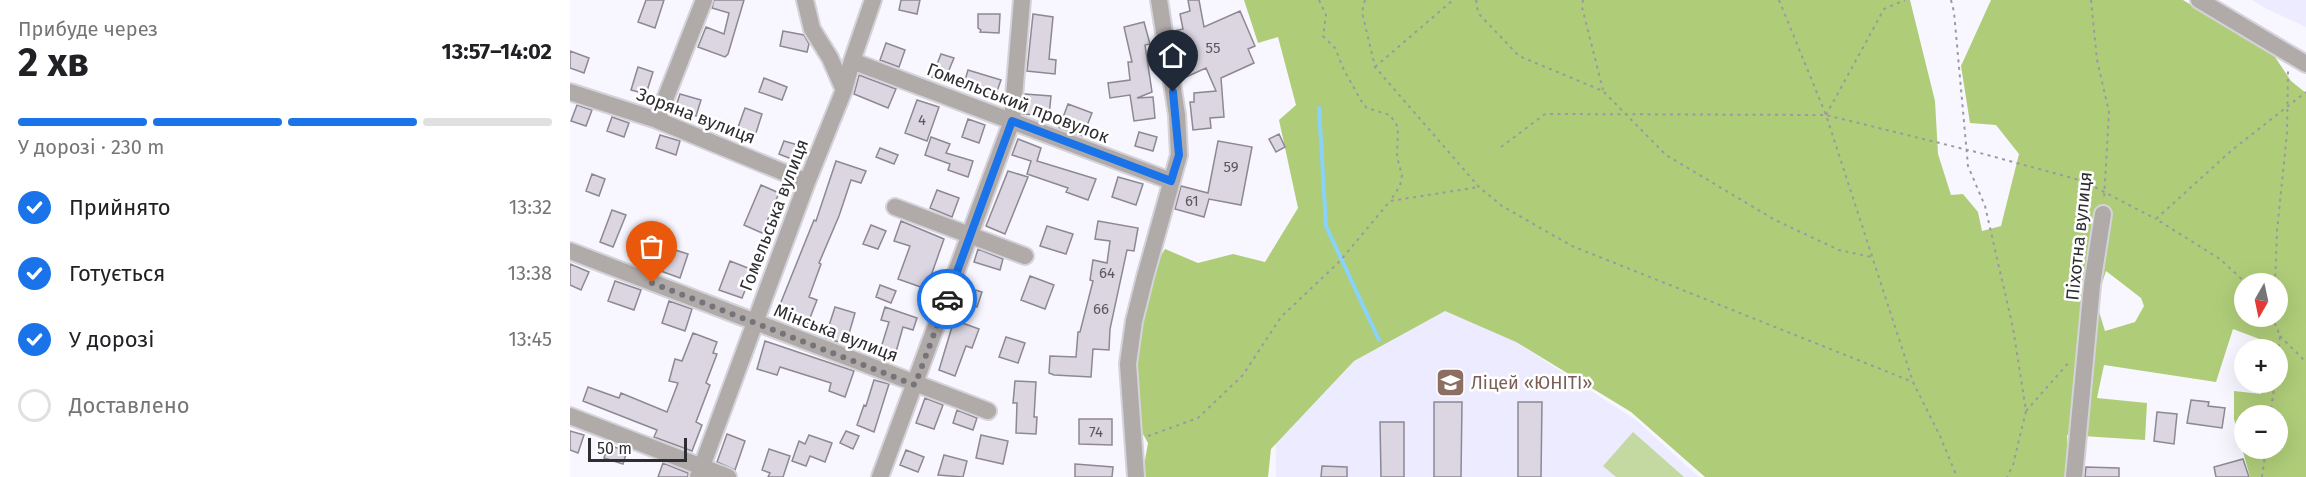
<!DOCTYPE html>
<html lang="uk">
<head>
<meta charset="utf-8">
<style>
  body { margin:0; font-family:"Fira Sans",sans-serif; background:#f6f6f6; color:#202124; height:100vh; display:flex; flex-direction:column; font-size:22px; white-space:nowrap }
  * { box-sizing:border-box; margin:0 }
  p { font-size:20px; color:#757577 }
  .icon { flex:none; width:33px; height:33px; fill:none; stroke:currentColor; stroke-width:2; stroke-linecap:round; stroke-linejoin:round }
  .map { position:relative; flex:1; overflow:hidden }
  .panel { display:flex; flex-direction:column; background:#fff; width:570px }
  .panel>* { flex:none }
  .needle { width:39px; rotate:189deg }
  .controls { position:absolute; left:1664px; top:273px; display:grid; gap:12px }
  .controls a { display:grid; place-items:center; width:54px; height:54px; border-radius:50%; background:#fff; box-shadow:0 6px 24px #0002; font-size:30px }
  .scale { position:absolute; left:18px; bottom:15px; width:99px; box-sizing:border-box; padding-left:6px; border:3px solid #2e2e32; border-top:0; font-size:16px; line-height:21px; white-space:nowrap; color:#2e2e32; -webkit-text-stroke:4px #fff; paint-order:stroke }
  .pin { position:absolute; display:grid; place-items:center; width:51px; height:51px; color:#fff; margin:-62px -26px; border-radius:50% 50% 50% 0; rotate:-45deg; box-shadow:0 0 6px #0007 }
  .pin .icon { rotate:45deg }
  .courier { position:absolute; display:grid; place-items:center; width:60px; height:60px; margin:-30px; border:4px solid #1a73e8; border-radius:50%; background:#fff; color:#222; box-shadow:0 2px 8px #0007 }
  .headline em { font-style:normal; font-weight:700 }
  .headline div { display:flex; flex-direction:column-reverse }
  .headline { display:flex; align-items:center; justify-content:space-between; height:102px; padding:0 18px }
  h1 { font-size:39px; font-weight:700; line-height:45px }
  .bar { display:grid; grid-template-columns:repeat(4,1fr); gap:9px 6px; align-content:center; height:72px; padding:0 18px }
  .bar i { height:8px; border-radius:4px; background:#e0e0e0 }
  .bar .current { background:#1a73e8 }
  .bar p { grid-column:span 4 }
  ol { padding:0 18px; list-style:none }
  li { display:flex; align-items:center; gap:18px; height:66px }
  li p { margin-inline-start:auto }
  li .icon { padding:6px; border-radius:50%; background:#1a73e8; color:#fff; stroke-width:4 }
  li:last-child { color:#757577 }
  li i { width:33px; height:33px; border:3px solid #e0e0e0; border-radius:50% }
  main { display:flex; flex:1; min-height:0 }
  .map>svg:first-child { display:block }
  .built { fill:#edebff }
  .green { fill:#c4d8a2 }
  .forest { fill:#afcd79; fill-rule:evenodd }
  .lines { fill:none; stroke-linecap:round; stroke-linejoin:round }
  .stream { stroke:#89d2f9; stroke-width:4 }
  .building { fill:#dbd6e1; stroke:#8d8892; stroke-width:1.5 }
  .minor-casing { stroke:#d4d3da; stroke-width:20 }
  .path { stroke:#9b9aa1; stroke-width:2; stroke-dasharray:3 4.5; stroke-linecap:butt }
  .minor { stroke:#b0aaa9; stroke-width:16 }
  .done { stroke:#75747a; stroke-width:6; stroke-dasharray:0 10.8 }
  .route { stroke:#1a73e8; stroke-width:8 }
  .labels { text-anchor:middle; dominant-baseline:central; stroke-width:5; stroke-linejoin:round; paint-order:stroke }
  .number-label { font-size:15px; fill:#59585e }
  .street-label { font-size:18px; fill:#2e2e32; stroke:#fff }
  .education-label { font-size:18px; fill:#785e54; stroke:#fff; text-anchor:start }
</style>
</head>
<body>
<main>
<section class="panel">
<div class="headline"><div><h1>2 хв</h1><p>Прибуде через</p></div><em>13:57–14:02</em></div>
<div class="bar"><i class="current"></i><i class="current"></i><i class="current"></i><i></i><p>У дорозі · 230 m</p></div>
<ol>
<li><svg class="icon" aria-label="check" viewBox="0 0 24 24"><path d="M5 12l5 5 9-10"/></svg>Прийнято<p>13:32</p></li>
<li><svg class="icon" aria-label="check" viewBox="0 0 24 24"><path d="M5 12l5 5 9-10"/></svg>Готується<p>13:38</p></li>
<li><svg class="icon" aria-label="check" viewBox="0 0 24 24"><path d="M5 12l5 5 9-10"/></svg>У дорозі<p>13:45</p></li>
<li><i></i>Доставлено</li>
</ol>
</section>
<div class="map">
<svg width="1736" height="477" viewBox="0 0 1736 477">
  <rect width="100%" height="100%" fill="#f8f7ff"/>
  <!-- built -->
  <path class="built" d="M1682,0H1736V27L1695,8Z
    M875,311L946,342L1066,420L1129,477H706L705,422L794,346Z"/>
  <!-- green -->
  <path class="green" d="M1063,432L1114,477H1046L1033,466Z"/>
  <!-- forest -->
  <path class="forest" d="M674,0H1340L1365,101L1368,154L1381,195L1393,194L1408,212L1412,231L1431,226L1449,154L1426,125L1400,123L1391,66L1421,0H1613L1703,54L1721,81L1736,93V477H1680L1664,419V391L1691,394L1693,383L1707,382V350L1699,349L1700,343L1663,329L1646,382L1534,365L1527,398L1577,403L1575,440L1497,435L1498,477H1135L1061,412L946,342L875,311L784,361L701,449L698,477H572L578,443L565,420L563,363L580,273L595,249L628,263L663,254L695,262L728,208L709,120L726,105L708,37L688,43ZM1536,271L1571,298L1574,306L1565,322L1535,331L1526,302ZM1674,284H1707V316H1674ZM1674,416H1707V448H1674Z"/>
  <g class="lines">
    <!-- stream -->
    <path class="stream" d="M749,108L756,226L809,340"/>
  </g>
  <!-- building -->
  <path class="building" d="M76,0H94L85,28L68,22Z
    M144,0H174L158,54L155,57L128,47L136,27L154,34L159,13L142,8Z
    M331,0H350L347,14L329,10Z
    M618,0H629L634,27L670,11L685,46L678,49L684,63L651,78L654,117L640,118L641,128L623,130L620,102H624V93L646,91L636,68L612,79L604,31L613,29L610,14L620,11Z
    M408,14H430L429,33L410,32L411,30L408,28Z
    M463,14L483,17L479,59L486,60L485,74L457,71Z
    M574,22L580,44L575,45L582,92L567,98L583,97L585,118L564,121L560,95L540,98L538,83L560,80L558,62H562L554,27Z
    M213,31L234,35L239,44L237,52L210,46Z
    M316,43L335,50L329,67L310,60Z
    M0,51L19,58L14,73L0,68Z
    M371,54L384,58L374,82L362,77Z
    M68,67L83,72L76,94L61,90Z
    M398,70L431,80L425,97L393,87Z
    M289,75L326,89L318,108L284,94Z
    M194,78L217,87L212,100L189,92Z
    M110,94L131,100L126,116L105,109Z
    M455,94L481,96L479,116L453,114Z
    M347,100L369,107L357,141L335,133Z
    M498,104L522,113L513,136L489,128Z
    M7,105L22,110L16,126L1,121Z
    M175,108L192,114L184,139L166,133Z
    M42,117L59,123L54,137L37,131Z
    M398,119L415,125L409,143L392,137Z
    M569,132L587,137L583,151L565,146Z
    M709,134L715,147L706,152L699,139Z
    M90,135L110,141L106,155L86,148Z
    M361,137L380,144L376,153L403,161L398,177L378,170L380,164L355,155Z
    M448,139L471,148L467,161L526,179L518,200L496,192L498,188L457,174L461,161L442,155Z
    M214,141L235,147L229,162L209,154Z
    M648,141L682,147L671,205L639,199L634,217L605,209L611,186L638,193Z
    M310,148L328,155L324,164L306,157Z
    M266,161L296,171L291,183L281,180L269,216L249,263L251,264L239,297L247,300L238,323L207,312L244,220L246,221Z
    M438,171L458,177L435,234L416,226Z
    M22,174L35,179L29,196L16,191Z
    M548,177L573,184L566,205L542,197Z
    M191,185L209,193L192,233L174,225Z
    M367,190L389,198L382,217L360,208Z
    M42,210L56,215L43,247L30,242Z
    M331,221L374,239L362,273L367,275L362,291L328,279L340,246L324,241Z
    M528,221L568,228L564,251L557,250L540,329L539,350L523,349L521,377L484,375L479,373L480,356L506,357L508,332H510L523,281L520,280L523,260L537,263L540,241L525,239Z
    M301,225L316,231L308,249L293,244Z
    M477,226L503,234L496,254L470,246Z
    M96,247L118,254L110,278L88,270Z
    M408,249L433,259L430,270L404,262Z
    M160,261L183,270L172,298L149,290Z
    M0,264L19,272L11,290L0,285Z
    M460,276L484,285L475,309L451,300Z
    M45,281L71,290L64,310L38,301Z
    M310,285L326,291L321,303L306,297Z
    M392,286L412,292L407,307L387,301Z
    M99,301L122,309L115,331L92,323Z
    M265,307L285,313L276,344L255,338Z
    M315,307L347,318L343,330L333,327L324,359L309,354L319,322L311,320Z
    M384,320L409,329L402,348L396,346L385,376L369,370Z
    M123,333L147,342L143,353L147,354L136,383L140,385L126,422L132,425L122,451L84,437L87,430L13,401L18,387L49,398L51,393L97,412L108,383L99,381L105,359L112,361Z
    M436,337L455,343L448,363L429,357Z
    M195,341L284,371L275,397L259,391L261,383L210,367L207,375L187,369Z
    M304,380L319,384L304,432L287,425L294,405L296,406Z
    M445,381L466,382L464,417H467L466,434L446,433L447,403H443Z
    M355,398L373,405L364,429L346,423Z
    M1621,400L1639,402L1638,406L1655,408L1652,428L1617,423Z
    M864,402H892L891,477H864Z
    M948,402H972L971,477H948Z
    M387,410L407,418L403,430L383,423Z
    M1587,412L1607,414L1604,444L1584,441Z
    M509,419H542V445L509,444Z
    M810,422H834V477H811Z
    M0,431L14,435L8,453L0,450Z
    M276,431L289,436L283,449L270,443Z
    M157,434L175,441L165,470L147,462Z
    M239,435L262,443L255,462L240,456L236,466L222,461L229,441L235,444Z
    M411,435L438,441L433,464L406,458Z
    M38,445L57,451L53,464L34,458Z
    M199,449L220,456L213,477H198L200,473L192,470Z
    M336,450L354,457L348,472L330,465Z
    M374,455L397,461L393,477L368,475Z
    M1673,459L1679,477H1646L1644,467Z
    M93,463L118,473V477H88Z
    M505,464L543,467L542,477H505Z
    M752,466L777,467V477H751Z
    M1516,467L1549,468V477H1515Z"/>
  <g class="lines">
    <defs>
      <path id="minor" d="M235,0L242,29L260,58L274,90
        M1629,0L1736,64
        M282,61L601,181
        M0,92L87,120L237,182
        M87,120L134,0
        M325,207L455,256
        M0,251L418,411
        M0,416L158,477
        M128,477L237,182L274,90L282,61L303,0
        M310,477L442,121L452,0
        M566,477L558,364L564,321L575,277L609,155L607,115L589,0
        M1504,477L1522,285L1533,214"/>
    </defs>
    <!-- minor casing -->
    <use href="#minor" class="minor-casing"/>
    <!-- path -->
    <path class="path" d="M749,0L756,15L753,36L765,48L774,70L793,104L797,108L820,115L828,127L827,157L832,175L830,186L820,201
      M795,0L792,12L805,67L909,187L932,206L1002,246L1343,382
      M906,0L908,13L949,56L1033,91L1096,155L1205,220L1269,250L1301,257
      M1013,0L1012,7L1033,90
      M1209,0L1256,115L1343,382L1370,436L1387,477
      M1381,0L1384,12L1398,166L1415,206L1443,328L1456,411L1443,465L1437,477
      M1521,0L1527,60L1539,112L1534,199
      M805,67L883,0
      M1256,115L1314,9L1335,0
      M931,147L975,114L1256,115L1410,153L1513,181L1586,219
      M1677,284L1650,259L1586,219L1662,150L1736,92
      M1705,284L1707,231L1717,133L1718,71
      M1702,316L1710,336L1707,363
      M1710,336L1736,362
      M1456,411L1500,361
      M1700,416L1705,382
      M578,436L628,418L673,375L711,317L770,261L820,201L909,187
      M1692,477L1696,448"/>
    <!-- minor -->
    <use href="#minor" class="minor"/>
  </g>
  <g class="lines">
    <!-- done -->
    <path class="done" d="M82,283L345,385L377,299"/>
    <!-- route -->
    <path class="route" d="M377,299L442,121L601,181L609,155L603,92"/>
  </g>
  <!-- icons -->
  <defs>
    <symbol id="school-square" viewBox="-11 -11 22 22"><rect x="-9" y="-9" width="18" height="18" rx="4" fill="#8d6e63" stroke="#fff"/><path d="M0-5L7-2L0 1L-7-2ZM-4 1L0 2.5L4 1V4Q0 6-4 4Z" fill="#fff"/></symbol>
  </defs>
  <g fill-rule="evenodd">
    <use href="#school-square" x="864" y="366" width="33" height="33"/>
  </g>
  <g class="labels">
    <!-- number labels -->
    <g class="number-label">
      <text x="643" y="48">55</text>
      <text x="352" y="120">4</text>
      <text x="661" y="167">59</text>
      <text x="622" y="201">61</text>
      <text x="537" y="273">64</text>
      <text x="531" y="309">66</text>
      <text x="526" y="432">74</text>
    </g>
    <!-- street labels -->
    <g class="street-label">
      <text transform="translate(448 103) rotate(21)">Гомельський провулок</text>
      <text transform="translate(126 116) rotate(21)">Зоряна вулиця</text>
      <text transform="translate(204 215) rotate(-69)">Гомельська вулиця</text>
      <text transform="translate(1509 236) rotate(-84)">Піхотна вулиця</text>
      <text transform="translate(266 333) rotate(21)">Мінська вулиця</text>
    </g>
    <!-- education labels -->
    <g class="education-label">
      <text x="901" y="383">Ліцей «ЮНІТІ»</text>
    </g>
  </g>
</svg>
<div class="controls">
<a><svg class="needle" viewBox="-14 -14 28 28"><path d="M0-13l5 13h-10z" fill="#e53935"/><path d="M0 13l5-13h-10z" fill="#757577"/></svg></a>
<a>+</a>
<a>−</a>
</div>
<div class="scale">50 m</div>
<div class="pin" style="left:82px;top:283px;background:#ea580c"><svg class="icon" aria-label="bag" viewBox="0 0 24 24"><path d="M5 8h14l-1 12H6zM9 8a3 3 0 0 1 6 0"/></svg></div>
<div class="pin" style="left:603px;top:92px;background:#1f2937"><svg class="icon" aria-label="home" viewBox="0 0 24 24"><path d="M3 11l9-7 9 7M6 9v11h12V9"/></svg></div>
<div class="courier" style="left:377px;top:299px"><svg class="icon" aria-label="car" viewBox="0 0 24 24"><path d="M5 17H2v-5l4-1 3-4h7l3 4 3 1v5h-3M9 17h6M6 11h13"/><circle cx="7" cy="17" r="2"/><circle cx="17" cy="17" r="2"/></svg></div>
</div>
</main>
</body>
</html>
